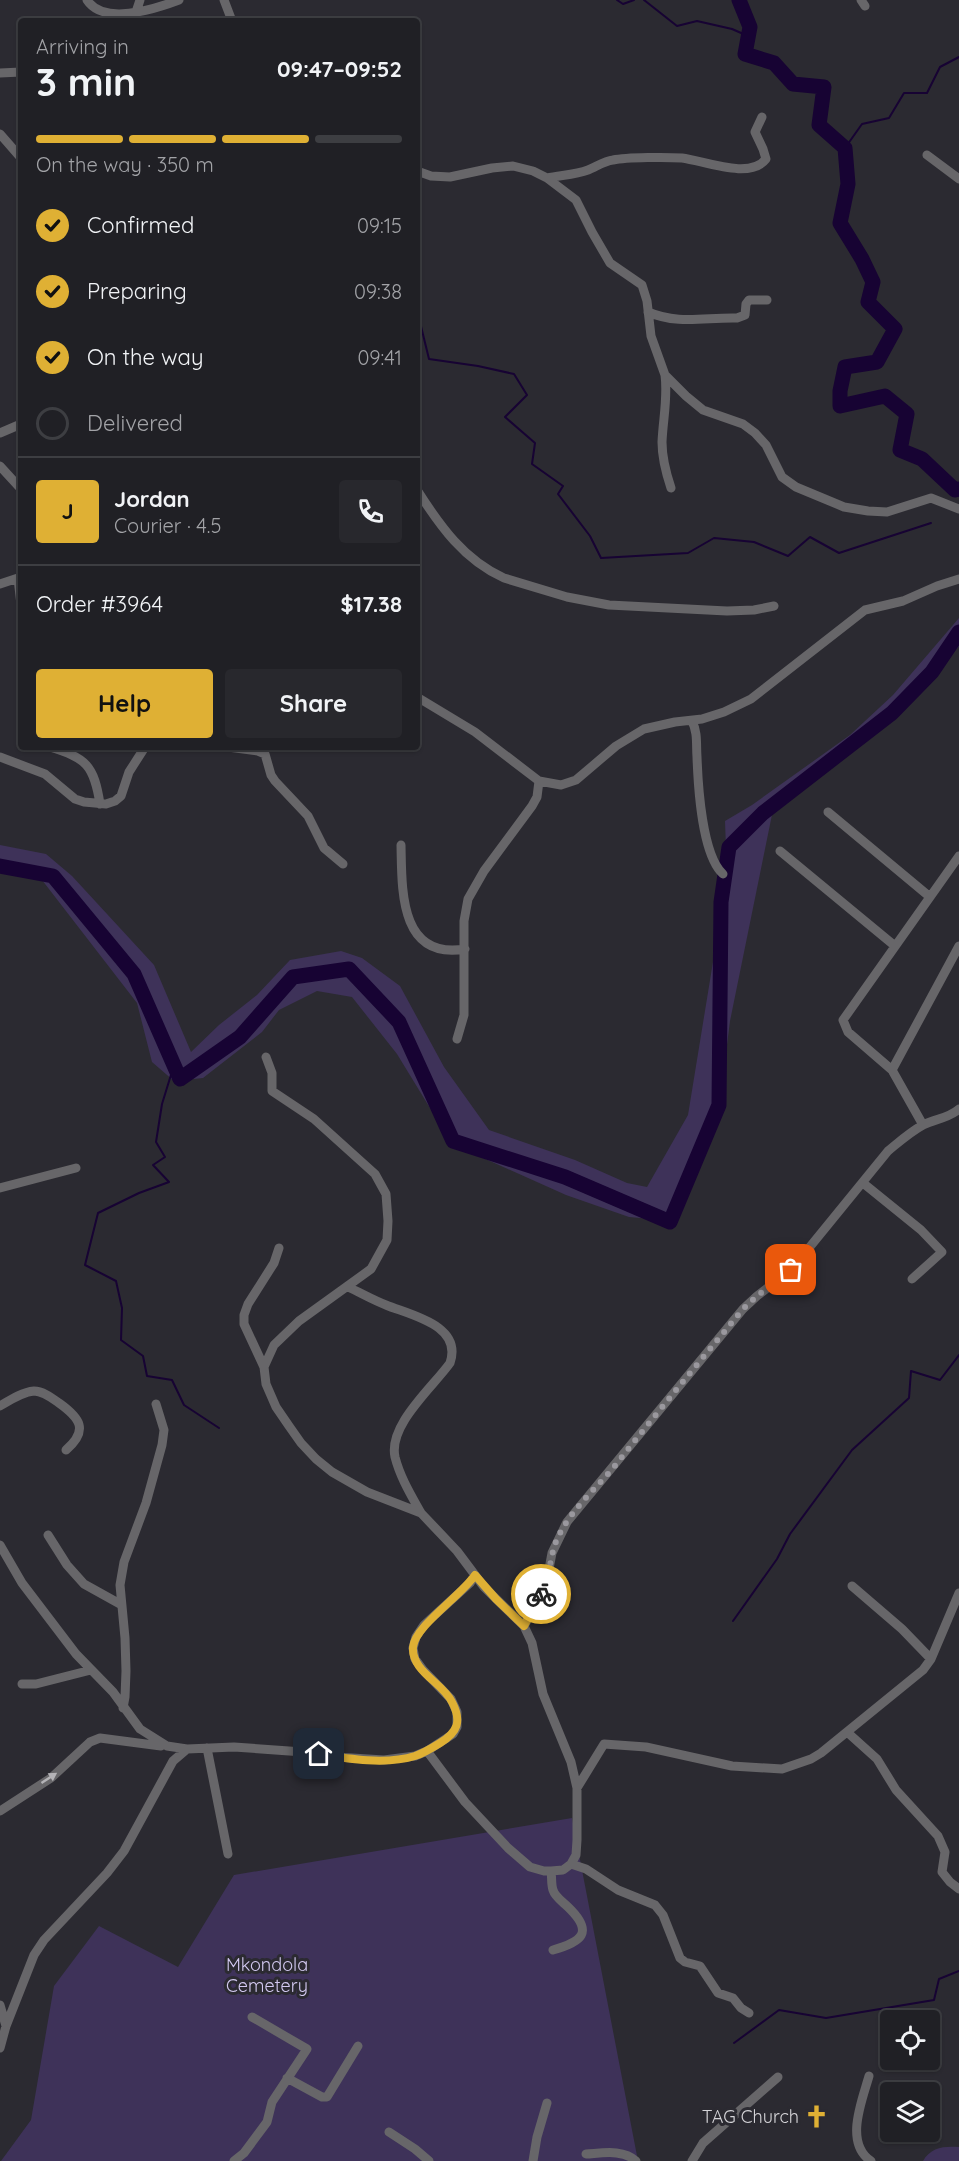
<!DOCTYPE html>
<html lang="en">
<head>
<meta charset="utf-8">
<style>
  body { margin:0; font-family:Quicksand,sans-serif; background:#28282d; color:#f1f3f6; height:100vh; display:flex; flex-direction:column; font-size:22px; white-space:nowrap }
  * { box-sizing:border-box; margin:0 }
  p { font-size:20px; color:#a2a3a7 }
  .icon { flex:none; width:33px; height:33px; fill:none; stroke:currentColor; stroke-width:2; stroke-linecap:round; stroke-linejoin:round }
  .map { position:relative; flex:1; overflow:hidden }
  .panel { position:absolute; left:18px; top:18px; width:402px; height:732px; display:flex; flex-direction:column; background:#202025; border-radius:6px; box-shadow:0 2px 4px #0004,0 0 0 2px #3d3e42 }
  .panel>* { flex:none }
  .fabs { position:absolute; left:880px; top:2010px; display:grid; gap:12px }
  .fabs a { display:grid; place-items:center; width:60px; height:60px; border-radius:6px; background:#202025; box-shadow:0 2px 4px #0004,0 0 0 2px #3d3e42; font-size:30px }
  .pin { position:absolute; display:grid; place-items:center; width:51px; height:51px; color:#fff; margin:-26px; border-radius:12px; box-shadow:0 3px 9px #0006 }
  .courier { position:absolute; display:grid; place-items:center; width:60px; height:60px; margin:-30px; border:4px solid #dfb034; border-radius:50%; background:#fff; color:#222; box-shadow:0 2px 8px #0007 }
  .head em { font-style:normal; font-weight:700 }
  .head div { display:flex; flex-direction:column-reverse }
  .head { display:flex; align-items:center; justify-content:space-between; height:102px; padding:0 18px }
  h1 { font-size:39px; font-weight:700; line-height:45px }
  .bar { display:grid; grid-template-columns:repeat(4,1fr); gap:9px 6px; align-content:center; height:72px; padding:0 18px }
  .bar i { height:8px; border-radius:4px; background:#3d3e42 }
  .bar .selected { background:#dfb034 }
  .bar p { grid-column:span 4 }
  .line { display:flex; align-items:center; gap:15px; padding:0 18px; border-top:2px solid #3d3e42 }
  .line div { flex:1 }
  .round { display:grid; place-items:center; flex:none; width:63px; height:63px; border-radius:6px; background:#28282d }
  ol { padding:0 18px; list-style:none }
  li { display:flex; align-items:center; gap:18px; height:66px }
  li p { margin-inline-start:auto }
  li .icon { padding:6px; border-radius:50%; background:#dfb034; color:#111; stroke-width:4 }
  li:last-child { color:#a2a3a7 }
  li i { width:33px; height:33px; border:3px solid #3d3e42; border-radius:50% }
  .action { display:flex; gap:12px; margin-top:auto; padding:12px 18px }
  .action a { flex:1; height:69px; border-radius:6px; background:#dfb034; color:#111; font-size:24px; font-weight:700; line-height:69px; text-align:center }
  .action a+a { background:#28282d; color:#f1f3f6 }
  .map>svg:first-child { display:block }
  .green { fill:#3e3259 }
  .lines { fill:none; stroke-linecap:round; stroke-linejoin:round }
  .stream { stroke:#170333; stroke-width:2 }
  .river { stroke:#170333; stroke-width:15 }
  .minor { stroke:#676669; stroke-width:9 }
  .oneway { fill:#b4b3b7 }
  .done { stroke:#9a989e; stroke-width:6; stroke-dasharray:0 10.8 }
  .route { stroke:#dfb034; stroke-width:8 }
  .labels { text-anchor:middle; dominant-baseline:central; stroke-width:6; stroke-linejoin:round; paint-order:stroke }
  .park-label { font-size:18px; fill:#d3c9f1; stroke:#2b2a31 }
  .poi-label { font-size:18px; fill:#d5d4d8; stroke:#2b2a31; text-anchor:end }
</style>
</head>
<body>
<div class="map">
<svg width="959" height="2161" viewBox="0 0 959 2161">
  <rect width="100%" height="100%" fill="#2b2a31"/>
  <!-- green -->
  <path class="green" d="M959,618V646L910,696L862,737L775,800L730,1021L719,1108L703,1153L674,1221L629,1217L566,1195L452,1144L397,1054L352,997L317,991L279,1010L262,1032L203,1078L174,1081L152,1062L137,1003L42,880L0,871V845L46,854L72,876L154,965L191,1052L219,1025L257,995L290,960L341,951L362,958L400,986L444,1067L489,1130L575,1160L627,1183L647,1187L688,1115L727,876L725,821L752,805L850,735L893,695Z
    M572,1818L638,2161H1L31,2120L54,1986L99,1926L178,1967L234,1875Z
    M959,2147V2161H923C931,2147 944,2146 959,2147Z"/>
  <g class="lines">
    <!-- stream -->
    <path class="stream" d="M617,0L623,4L634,0
      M644,0L677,26L697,21L732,29L748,36
      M845,148L862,124L889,118L904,93H927L940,67L959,57
      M417,310L429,359L478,366L514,374L527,395L505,417L535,443L532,464L563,486L558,494L590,536L601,558L688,553L714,538L754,542L788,556L810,537L839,553L931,523
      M174,1065L162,1104L156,1142L165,1157L153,1165L169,1182L139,1193L98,1213L85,1265L116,1281L122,1308L121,1340L143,1356L147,1376L172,1380L184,1405L219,1428
      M733,1621L777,1559L790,1534L852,1450L909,1398L911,1371L940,1380L959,1355
      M734,2043L779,2010L826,2018L934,2000L939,1979L959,1971"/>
    <!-- river -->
    <path class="river" d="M739,0L750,27L745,54L774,63L793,84L824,87L819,125L845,148L848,184L840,223L862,259L873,282L868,302L895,329L877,362L845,367L840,391V406L885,396L907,414L900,450L922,459L955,490L959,489
      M0,866L53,876L134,974L180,1079L240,1037L293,977L349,969L399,1022L453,1141L565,1177L670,1222L719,1105L721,902L729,847L763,813L892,713L932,672L959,632"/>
    <!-- minor -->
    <path class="minor" d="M87,0C104,26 155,9 179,0
      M224,0L232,21
      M861,0L865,6
      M136,12L140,0
      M0,73L21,72
      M0,134L21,158
      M927,155L959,179
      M417,171L431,176L450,177L492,168L513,166L533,171L547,178L576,200L592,232L610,263L642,285L647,301L651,336L665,375L686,396L703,410L743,424L755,433L766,445L782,477L796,487L844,507L868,511L887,512L931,498L959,509
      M547,178C560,175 575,175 588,170C596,167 604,161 613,160C627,157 668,157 682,158C705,161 750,180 766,159L763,149L755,132L762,117
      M648,312C678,325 706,317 737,318L745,315L746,304L749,300H767
      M665,375C668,398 663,419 662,442C662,458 666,473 671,488
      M0,433L21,424
      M0,466L21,489
      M417,490C440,526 464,560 504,578L567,597L609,605L727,611L754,610L774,606
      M18,578L21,605
      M0,584L21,577
      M417,697L475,732L539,781L561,785L576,780L616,746L644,729L675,722L702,719L724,712L751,699L865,610L903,601L937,586L959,579
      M692,721C698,733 696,744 697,757C698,785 702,855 723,874
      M50,747C86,758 94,765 100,804
      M228,747L258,751L265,754L271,775L275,781L308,816L324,848L343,864
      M0,757L45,774L75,799L84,802L106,804L115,801L121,796L129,772L145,747
      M828,812L930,897
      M401,845C402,889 399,960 465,949
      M780,851L895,946
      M457,1039L464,1015V921L468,899L484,871L532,806L537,797L539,781
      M266,1057L272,1073V1091L314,1119L375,1174L386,1194L388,1221L387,1240L371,1269L299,1321L274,1345L264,1367L266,1384L276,1407L289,1426L301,1443L316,1459L332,1472L367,1492L421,1513L457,1551L484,1587L524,1626L532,1643L543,1694L571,1762L577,1788V1840L576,1855L571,1864L563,1870L551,1871H544L530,1867L508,1848L465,1802L427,1751
      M892,1070L959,946
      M923,1125L892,1070L848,1032L843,1020L959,856
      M863,1183L921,1230L942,1252L912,1279
      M0,1188L76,1168
      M348,1287C361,1293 373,1300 386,1305C410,1315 463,1325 450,1363C433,1387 388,1425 395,1457C400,1477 411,1495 421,1513
      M264,1367L244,1324V1315L248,1304L274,1263L279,1248
      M0,1406C10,1400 22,1392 34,1391C43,1391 52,1398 59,1403C80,1418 89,1430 66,1450
      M48,1535L67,1565L84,1584L120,1604
      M0,1545L22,1583L76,1654L113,1692L140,1729L167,1746L187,1749L234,1747L303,1752L336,1757L384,1760L415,1756L427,1751L453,1734L457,1727V1712L451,1699L423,1670L415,1659L413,1648L416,1637L424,1625L470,1583L475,1575
      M852,1586L902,1629L931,1659
      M524,1626L546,1585L552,1553L567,1522L743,1309L757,1296L791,1270L888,1151C899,1142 910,1132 923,1125C935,1119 949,1118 959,1109
      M22,1684H36L91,1670
      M123,1708L125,1697L126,1671L125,1638L120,1585L124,1562L146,1503L162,1445L164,1430L156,1404
      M847,1732L877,1759L896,1790L938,1836L945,1852L942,1872L950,1882L959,1889
      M207,1748L228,1854
      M577,1788L604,1744L646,1747L732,1766L782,1769L811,1759L821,1753L923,1670L931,1659L959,1593
      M0,1811L51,1778L90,1742L100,1738L161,1746
      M571,1864L586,1869L618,1890L655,1905L663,1915L680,1958L685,1962L700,1966L718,1993L733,1998L741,2008L749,2013
      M551,1871C552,1877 551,1884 553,1890C555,1897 563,1902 568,1907C595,1933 581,1942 553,1950
      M0,2005L6,2026
      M0,2048L6,2026L34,1955L44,1940L107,1873L124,1851L173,1761L187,1749
      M869,2076C862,2101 844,2143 871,2161
      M287,2078L322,2097H327L358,2046
      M389,2132L415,2149L429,2161
      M586,2154C603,2153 623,2149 636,2161
      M234,2161L244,2153L267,2122L272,2102L307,2049L252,2017
      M533,2161L537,2137L547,2103
      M692,2161L703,2143L778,2077"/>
  </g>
  <!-- one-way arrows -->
  <defs><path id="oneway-solid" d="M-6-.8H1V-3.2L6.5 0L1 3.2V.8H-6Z" transform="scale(1.5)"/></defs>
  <use class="oneway" href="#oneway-solid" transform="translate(49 1778) rotate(-33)"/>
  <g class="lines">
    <!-- done -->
    <path class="done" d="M541,1594C551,1576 549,1556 558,1537C572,1508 598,1487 618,1462C659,1410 701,1360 743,1309L757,1296L791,1270"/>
    <!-- route -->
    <path class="route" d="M319,1754C349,1759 386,1765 415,1756C424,1753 432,1748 440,1743C458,1732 462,1721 452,1702C443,1683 411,1671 413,1647C415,1626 462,1595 475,1575L496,1599L524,1626L541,1594"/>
  </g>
  <!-- icons -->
  <defs>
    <symbol id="church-bare" viewBox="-9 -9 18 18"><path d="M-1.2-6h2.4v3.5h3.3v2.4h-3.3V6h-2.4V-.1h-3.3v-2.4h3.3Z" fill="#dfb034" stroke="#2b2a31" stroke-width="2.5" paint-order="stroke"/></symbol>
  </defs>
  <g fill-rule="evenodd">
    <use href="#church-bare" x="800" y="2100" width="33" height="33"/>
  </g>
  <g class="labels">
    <!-- park labels -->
    <g class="park-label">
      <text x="267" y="1964">Mkondola<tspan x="267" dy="21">Cemetery</tspan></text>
    </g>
    <!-- poi labels -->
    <g class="poi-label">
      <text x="799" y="2116">TAG Church</text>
    </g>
  </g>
</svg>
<div class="fabs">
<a><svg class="icon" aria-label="locate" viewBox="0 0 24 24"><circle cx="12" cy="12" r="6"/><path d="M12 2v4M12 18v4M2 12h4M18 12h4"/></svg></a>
<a><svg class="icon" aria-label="layers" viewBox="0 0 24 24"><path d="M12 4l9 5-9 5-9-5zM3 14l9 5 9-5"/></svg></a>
</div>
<div class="pin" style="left:791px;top:1270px;background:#ea580c"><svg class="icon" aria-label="bag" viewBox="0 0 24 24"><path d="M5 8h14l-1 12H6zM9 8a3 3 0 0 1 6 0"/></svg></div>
<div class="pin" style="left:319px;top:1754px;background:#1f2937"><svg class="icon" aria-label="home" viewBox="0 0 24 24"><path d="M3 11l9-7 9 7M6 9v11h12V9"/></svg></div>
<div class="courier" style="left:541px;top:1594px"><svg class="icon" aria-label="bike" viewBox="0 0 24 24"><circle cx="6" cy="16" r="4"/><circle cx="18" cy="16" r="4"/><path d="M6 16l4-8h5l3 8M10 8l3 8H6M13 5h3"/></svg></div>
<section class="panel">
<div class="head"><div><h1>3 min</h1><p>Arriving in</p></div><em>09:47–09:52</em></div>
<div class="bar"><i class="selected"></i><i class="selected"></i><i class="selected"></i><i></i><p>On the way · 350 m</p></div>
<ol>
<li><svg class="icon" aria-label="check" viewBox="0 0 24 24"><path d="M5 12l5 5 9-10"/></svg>Confirmed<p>09:15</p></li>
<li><svg class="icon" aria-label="check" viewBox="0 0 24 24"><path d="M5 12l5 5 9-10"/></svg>Preparing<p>09:38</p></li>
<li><svg class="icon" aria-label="check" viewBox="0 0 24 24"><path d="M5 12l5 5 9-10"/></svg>On the way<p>09:41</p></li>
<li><i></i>Delivered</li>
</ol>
<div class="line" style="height:108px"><b class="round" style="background:#dfb034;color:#111">J</b><div><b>Jordan</b><p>Courier · 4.5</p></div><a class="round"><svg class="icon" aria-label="phone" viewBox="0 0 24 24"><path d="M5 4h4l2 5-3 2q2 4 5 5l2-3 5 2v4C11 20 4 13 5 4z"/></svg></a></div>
<div class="line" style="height:78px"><div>Order #3964</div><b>$17.38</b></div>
<div class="action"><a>Help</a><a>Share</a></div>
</section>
</div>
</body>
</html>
